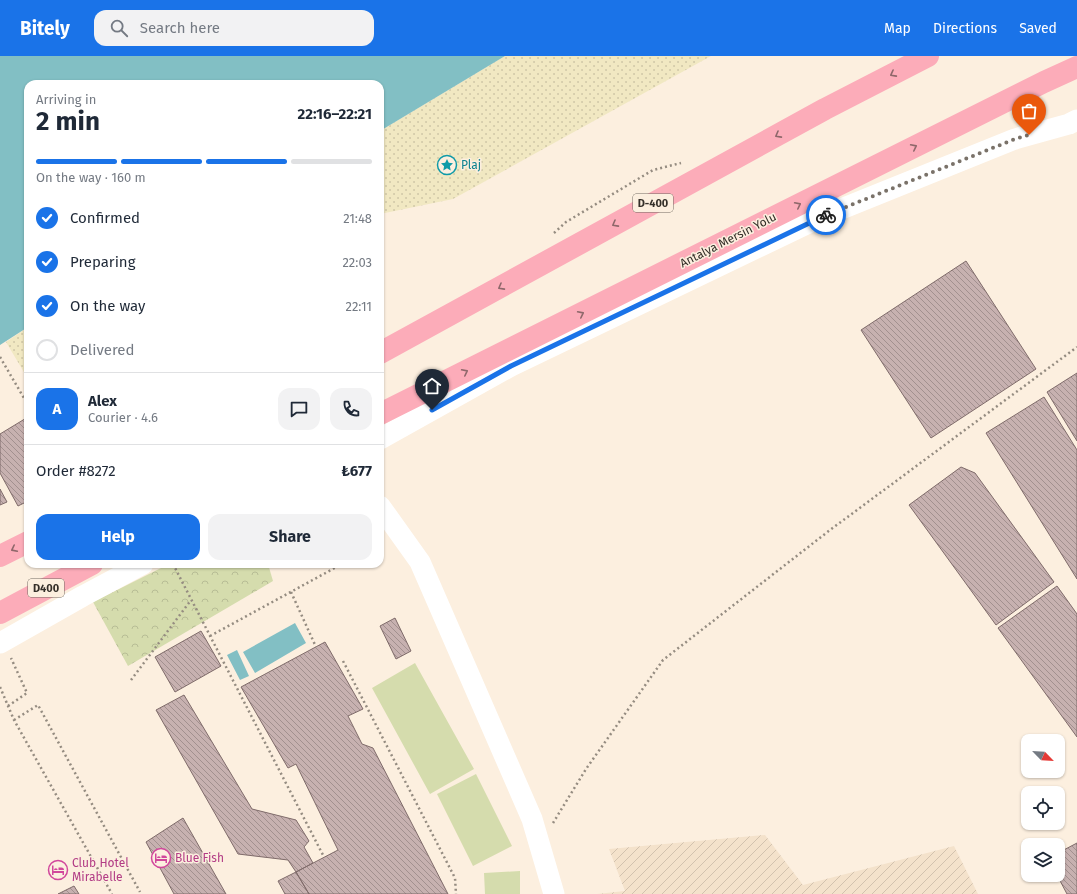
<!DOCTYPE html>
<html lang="en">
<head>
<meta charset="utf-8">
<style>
  body { margin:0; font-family:"Fira Sans",sans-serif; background:#f2f2f3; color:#1f2937; height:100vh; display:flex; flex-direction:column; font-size:15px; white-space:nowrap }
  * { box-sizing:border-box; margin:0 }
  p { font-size:13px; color:#747a83 }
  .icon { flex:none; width:22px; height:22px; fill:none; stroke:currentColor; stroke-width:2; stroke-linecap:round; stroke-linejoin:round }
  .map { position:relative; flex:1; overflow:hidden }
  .sheet { position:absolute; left:24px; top:24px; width:360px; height:488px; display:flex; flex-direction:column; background:#fff; border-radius:12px; box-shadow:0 1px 3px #0004 }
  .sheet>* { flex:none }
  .needle { width:26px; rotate:115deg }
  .fabs { position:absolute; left:1021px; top:678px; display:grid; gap:8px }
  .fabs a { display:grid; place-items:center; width:44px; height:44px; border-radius:8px; background:#fff; box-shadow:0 1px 3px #0004; font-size:20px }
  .pin { position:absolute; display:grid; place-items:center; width:34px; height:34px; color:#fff; margin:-41px -17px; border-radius:50% 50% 50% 0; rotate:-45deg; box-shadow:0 0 4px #0007 }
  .pin .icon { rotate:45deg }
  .courier { position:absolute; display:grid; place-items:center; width:40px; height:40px; margin:-20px; border:3px solid #1a73e8; border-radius:50%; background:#fff; color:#222; box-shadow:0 1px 5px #0007 }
  .headline em { font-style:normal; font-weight:700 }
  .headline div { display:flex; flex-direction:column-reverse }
  .headline { display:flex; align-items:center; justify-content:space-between; height:68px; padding:0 12px }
  h1 { font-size:26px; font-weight:700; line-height:30px }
  .bar { display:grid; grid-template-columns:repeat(4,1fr); gap:6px 4px; align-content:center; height:48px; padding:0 12px }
  .bar i { height:5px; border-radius:3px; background:#e0e1e3 }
  .bar .current { background:#1a73e8 }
  .bar p { grid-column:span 4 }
  .line { display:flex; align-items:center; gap:10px; padding:0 12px; border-top:1px solid #e0e1e3 }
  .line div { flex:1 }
  .round { display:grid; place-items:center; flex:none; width:42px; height:42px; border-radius:12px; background:#f2f2f3 }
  ol { padding:0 12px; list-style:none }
  li { display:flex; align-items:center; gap:12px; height:44px }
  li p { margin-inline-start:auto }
  li .icon { padding:4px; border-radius:50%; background:#1a73e8; color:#fff; stroke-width:4 }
  li:last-child { color:#747a83 }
  li i { width:22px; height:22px; border:2px solid #e0e1e3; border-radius:50% }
  .cta { display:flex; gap:8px; margin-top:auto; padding:8px 12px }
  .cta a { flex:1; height:46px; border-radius:12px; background:#1a73e8; color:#fff; font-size:16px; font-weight:700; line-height:46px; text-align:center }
  .cta a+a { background:#f2f2f3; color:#1f2937 }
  header { display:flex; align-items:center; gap:24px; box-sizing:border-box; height:56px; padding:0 20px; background:#1a73e8; color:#fff }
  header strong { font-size:19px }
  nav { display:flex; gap:22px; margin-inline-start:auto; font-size:14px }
  .search { width:280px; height:36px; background:#f2f2f3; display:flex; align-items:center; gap:10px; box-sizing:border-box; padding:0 14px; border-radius:12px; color:#747a83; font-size:15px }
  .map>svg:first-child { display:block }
  .industrial { fill:url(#industrial-furrows) }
  .sand { fill:url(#sand-dots) }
  .park { fill:url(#park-crowns) }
  .pitch { fill:#d5dcad }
  .water { fill:#82bfc4 }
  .building { fill:url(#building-back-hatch); stroke:#7f6b6a }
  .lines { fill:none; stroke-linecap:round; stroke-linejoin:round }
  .path { stroke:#958c81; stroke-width:2.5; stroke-dasharray:2 3; stroke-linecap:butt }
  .street { stroke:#fff; stroke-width:21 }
  .highway { stroke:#fcacb9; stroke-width:22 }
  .oneway { stroke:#8e676a }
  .done { stroke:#7a7269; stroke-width:4; stroke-dasharray:0 7.2 }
  .route { stroke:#1a73e8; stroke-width:5 }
  .labels { text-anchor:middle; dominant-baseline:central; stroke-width:3; stroke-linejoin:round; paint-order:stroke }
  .shield { fill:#fcefdf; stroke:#706960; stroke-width:1 }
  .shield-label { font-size:11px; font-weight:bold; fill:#342f29 }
  .culture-label { font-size:12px; fill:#0d838f; stroke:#fcefdf; text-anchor:start }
  .street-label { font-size:12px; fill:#342f29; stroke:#fcefdf }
  .hotel-label { font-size:12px; fill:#b23c85; stroke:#fcefdf; text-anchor:start }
</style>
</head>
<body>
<header>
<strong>Bitely</strong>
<div class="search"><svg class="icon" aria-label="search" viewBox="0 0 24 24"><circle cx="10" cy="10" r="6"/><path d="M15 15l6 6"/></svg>Search here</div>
<nav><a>Map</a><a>Directions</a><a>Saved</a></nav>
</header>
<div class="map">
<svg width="1077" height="838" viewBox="0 0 1077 838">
  <defs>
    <pattern id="industrial-furrows" width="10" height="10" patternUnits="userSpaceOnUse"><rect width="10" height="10" fill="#f4e2cb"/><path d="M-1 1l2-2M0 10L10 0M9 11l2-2" fill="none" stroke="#d2c2ae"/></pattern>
    <pattern id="sand-dots" width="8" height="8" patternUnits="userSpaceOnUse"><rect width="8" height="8" fill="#f1e8c2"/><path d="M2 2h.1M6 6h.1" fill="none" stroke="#cfc7a7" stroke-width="1.8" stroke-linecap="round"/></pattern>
    <pattern id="park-crowns" width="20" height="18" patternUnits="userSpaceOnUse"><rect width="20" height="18" fill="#d5dcad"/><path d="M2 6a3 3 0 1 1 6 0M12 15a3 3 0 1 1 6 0" fill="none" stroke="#b7bd95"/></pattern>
    <pattern id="building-back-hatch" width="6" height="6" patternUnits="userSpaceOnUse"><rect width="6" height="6" fill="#c7b1b0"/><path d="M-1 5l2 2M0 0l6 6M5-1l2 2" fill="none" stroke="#a2908f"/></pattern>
  </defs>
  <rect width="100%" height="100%" fill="#fcefdf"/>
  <!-- industrial -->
  <path class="industrial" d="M765,779L803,829L954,790L978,838H597L625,835L609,793Z"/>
  <!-- sand -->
  <path class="sand" d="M505,0H711L453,143L380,158V75Z
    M28,271V323L6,286Z"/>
  <!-- park -->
  <path class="park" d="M169,508H268L273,525L128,610L93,546Z"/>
  <!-- pitch -->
  <path class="pitch" d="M415,607L474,713L430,738L372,632Z
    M476,718L512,790L473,810L437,738Z
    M520,815V838H485L484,817Z"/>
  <!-- water -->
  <path class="water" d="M0,0H505L380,75V28H28V271L0,289Z
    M295,567L306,587L255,617L243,596Z
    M237,594L249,620L240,624L227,599Z"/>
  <!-- building -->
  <path class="building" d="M966,205L1036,313L931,382L861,274Z
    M1077,317V385L1047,336Z
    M1044,341L1077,394V523L986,377Z
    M28,361V445L18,450L0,417V378Z
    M961,411L975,417L1054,526L996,569L909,449Z
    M0,433L7,446L0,449Z
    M1057,530L1077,558V681L998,572Z
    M395,562L411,595L396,603L380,570Z
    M201,575L221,610L175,636L155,601Z
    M325,586L363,653L348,660L362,688L373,692L448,838H309L296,816L338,794L296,708L288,712L241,631Z
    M184,639L252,753L296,764L309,785L304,791L313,807L296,816L288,804L238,798L156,654Z
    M183,762L226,838H174L146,786Z
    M1077,787V838H1067L1057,819H1058V797Z
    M296,816L309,838H285L278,825Z
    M74,830L79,838H58Z"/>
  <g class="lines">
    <!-- path -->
    <path class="path" d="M554,177L566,166L653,114L681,107
      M0,301L28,349
      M173,508L324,801
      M291,536L316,591
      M210,580L342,508
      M343,605L455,822L456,838
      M131,624L191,544
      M0,631L14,664L112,838
      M8,650L27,637L11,602
      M14,664L38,649L140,836
      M553,767L586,713L663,604L830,474L1077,291"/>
    <!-- street -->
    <path class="street" d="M380,383L511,310L819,162L1015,83L1069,68L1077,64
      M380,450L420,506L532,763L554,838
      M0,587L83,540L143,508"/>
    <!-- highway -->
    <path class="highway" d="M380,297L825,53L928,0
      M380,358L1044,26L1077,11
      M0,500L28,486
      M0,557L92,508"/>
  </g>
  <!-- one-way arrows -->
  <defs><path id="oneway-chevron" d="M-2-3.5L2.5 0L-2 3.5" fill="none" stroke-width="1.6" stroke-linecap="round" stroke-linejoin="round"/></defs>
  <g class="oneway">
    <use href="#oneway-chevron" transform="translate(893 18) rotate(152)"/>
    <use href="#oneway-chevron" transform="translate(778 79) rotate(151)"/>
    <use href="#oneway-chevron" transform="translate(914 91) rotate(-27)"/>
    <use href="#oneway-chevron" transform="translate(798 149) rotate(-27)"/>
    <use href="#oneway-chevron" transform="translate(615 168) rotate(151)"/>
    <use href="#oneway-chevron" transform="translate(501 231) rotate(151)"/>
    <use href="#oneway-chevron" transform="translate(581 258) rotate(-27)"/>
    <use href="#oneway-chevron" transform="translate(465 316) rotate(-27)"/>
    <use href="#oneway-chevron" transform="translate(14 493) rotate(153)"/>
  </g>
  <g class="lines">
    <!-- done -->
    <path class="done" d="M826,159L1015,83L1029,79"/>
    <!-- route -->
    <path class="route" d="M432,354L511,310L826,159"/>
  </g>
  <!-- icons -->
  <defs>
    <symbol id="sight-ring" viewBox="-11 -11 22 22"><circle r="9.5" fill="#fcefdf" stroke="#0f9aa8" stroke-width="1.5"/><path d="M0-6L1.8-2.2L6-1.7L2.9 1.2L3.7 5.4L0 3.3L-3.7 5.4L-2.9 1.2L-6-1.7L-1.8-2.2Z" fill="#0f9aa8"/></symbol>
    <symbol id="hotel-ring" viewBox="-11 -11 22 22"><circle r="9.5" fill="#fcefdf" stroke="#d1479c" stroke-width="1.5"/><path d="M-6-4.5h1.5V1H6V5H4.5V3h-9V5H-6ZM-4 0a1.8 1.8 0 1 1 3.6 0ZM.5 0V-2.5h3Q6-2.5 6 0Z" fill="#d1479c"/></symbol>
  </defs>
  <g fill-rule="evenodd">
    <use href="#sight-ring" x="436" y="98" width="22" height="22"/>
    <use href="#hotel-ring" x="150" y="791" width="22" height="22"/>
    <use href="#hotel-ring" x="47" y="803" width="22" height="22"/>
  </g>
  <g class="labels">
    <!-- shield labels -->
    <g class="shield">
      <rect x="633" y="138" width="40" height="18" rx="3"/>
      <rect x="28" y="523" width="36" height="18" rx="3"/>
    </g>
    <g class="shield-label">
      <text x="653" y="147">D-400</text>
      <text x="46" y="532">D400</text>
    </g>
    <!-- culture labels -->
    <g class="culture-label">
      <text x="461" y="109">Plaj</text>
    </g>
    <!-- street labels -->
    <g class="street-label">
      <text transform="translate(728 184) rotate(-27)">Antalya Mersin Yolu</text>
    </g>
    <!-- hotel labels -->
    <g class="hotel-label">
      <text x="175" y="802">Blue Fish</text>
      <text x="72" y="807">Club Hotel<tspan x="72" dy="14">Mirabelle</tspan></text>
    </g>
  </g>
</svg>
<div class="fabs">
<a><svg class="needle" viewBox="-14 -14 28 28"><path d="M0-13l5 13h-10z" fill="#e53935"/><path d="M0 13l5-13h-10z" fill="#747a83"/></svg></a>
<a><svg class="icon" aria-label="locate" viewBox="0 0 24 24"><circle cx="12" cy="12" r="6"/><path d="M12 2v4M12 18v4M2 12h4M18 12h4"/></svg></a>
<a><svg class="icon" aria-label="layers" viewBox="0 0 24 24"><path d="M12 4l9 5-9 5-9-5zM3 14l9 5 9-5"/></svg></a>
</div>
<div class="pin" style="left:1029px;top:79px;background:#ea580c"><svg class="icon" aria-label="bag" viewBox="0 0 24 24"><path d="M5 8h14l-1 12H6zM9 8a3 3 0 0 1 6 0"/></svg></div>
<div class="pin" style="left:432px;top:354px;background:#1f2937"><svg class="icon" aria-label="home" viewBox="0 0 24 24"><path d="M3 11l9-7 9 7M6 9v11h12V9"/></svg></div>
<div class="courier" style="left:826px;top:159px"><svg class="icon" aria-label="bike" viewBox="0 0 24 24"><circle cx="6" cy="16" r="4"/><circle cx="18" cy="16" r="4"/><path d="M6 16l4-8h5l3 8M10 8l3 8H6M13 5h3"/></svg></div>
<section class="sheet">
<div class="headline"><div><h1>2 min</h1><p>Arriving in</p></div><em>22:16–22:21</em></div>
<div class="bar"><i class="current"></i><i class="current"></i><i class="current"></i><i></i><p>On the way · 160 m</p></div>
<ol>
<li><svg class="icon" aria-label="check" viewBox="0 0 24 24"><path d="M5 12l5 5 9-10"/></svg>Confirmed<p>21:48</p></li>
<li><svg class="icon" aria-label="check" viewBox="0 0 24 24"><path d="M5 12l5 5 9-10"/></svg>Preparing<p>22:03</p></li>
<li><svg class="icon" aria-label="check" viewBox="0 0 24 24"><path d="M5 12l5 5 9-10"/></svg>On the way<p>22:11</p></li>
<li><i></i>Delivered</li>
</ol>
<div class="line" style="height:72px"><b class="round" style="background:#1a73e8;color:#fff">A</b><div><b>Alex</b><p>Courier · 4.6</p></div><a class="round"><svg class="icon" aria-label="chat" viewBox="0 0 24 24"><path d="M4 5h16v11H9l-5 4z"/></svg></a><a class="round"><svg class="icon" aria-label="phone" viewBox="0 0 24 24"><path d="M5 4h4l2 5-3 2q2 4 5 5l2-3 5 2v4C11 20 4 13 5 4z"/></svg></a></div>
<div class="line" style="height:52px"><div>Order #8272</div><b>₺677</b></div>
<div class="cta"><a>Help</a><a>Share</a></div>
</section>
</div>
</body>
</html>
